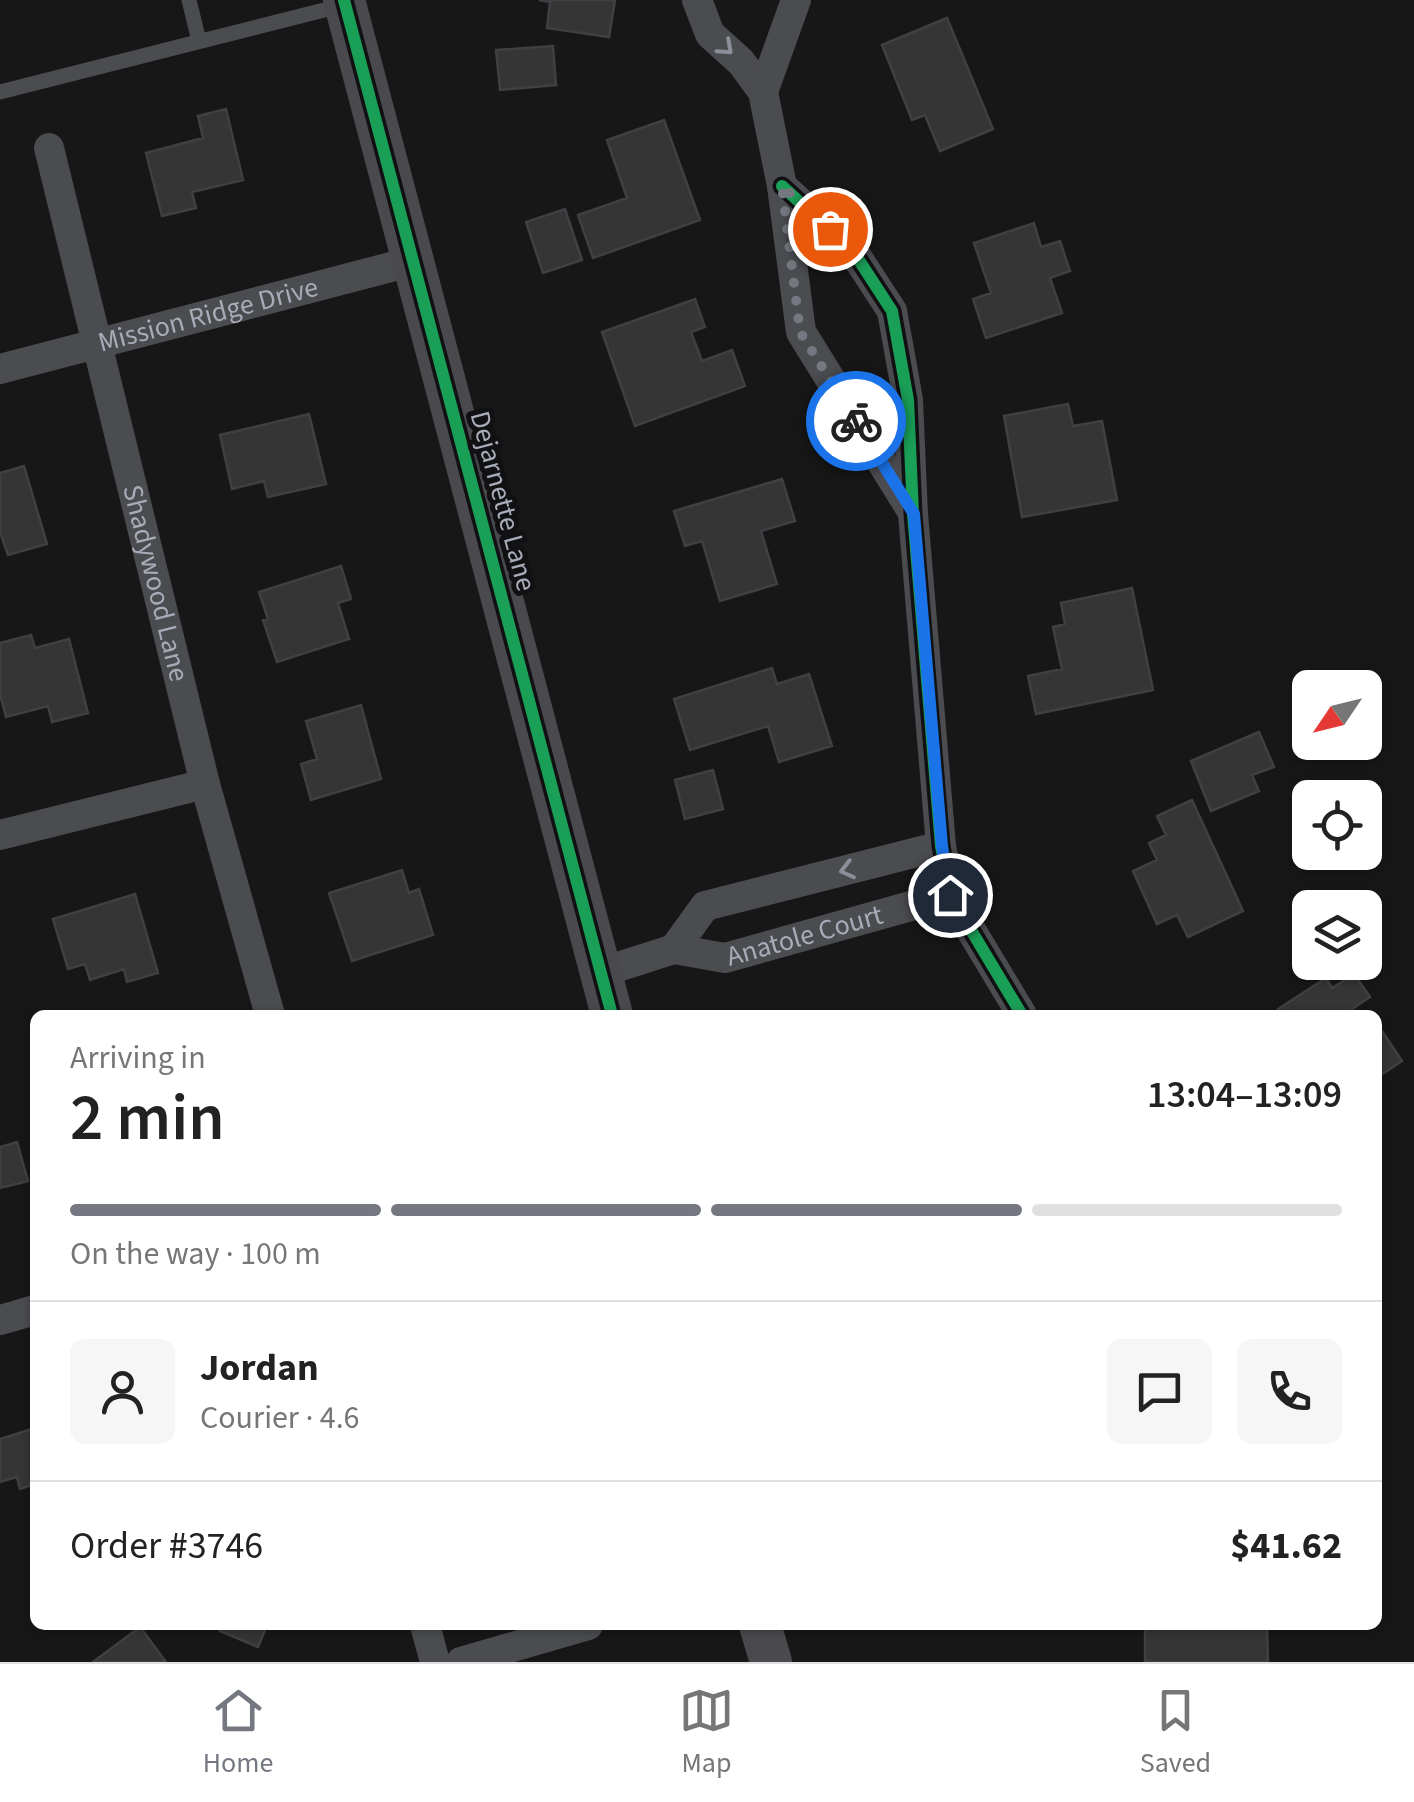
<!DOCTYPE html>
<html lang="en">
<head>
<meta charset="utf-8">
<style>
  body { margin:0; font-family:"Source Sans 3",sans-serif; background:#f6f6f6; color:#222; height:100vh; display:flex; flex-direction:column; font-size:38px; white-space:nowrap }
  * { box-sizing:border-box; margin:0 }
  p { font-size:32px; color:#767676 }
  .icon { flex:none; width:55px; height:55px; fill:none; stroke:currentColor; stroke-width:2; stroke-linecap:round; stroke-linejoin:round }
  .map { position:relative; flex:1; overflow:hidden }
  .details { position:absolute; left:30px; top:1010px; width:1352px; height:620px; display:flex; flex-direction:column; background:#fff; border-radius:15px; box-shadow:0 2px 8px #0004 }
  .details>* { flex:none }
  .needle { width:65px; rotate:235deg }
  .tools { position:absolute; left:1292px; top:670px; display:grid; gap:20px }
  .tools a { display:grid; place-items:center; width:90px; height:90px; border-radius:15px; background:#fff; box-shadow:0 2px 8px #0004; font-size:50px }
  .pin { position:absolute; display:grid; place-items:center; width:85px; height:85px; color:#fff; margin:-42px; border:5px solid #fff; border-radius:50%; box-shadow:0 2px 10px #0007 }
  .courier { position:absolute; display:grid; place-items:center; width:100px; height:100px; margin:-50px; border:8px solid #1a73e8; border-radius:50%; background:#fff; color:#222; box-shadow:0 2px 12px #0007 }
  .headline em { font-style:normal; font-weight:600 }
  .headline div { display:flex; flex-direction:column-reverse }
  .headline { display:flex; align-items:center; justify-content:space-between; height:170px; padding:0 40px }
  h1 { font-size:65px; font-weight:600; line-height:75px }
  .bar { display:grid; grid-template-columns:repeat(4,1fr); gap:15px 10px; align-content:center; height:120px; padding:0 40px }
  .bar i { height:12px; border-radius:8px; background:#e0e0e0 }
  .bar .current { background:#757880 }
  .bar p { grid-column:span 4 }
  .line { display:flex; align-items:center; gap:25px; padding:0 40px; border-top:2px solid #e0e0e0 }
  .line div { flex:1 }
  .round { display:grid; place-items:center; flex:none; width:105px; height:105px; border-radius:15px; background:#f6f6f6 }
  .tab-bar { display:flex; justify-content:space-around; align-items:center; height:140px; border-top:2px solid #e0e0e0; background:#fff; font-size:28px; color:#767676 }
  .tab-bar a { display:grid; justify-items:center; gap:5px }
  .tab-bar .current { color:#757880 }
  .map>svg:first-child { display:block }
  .building { fill:#353536; stroke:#3f4043; stroke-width:2.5 }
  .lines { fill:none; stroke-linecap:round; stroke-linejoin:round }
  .service { stroke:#4b4c50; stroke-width:15 }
  .minor { stroke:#4b4c50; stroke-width:30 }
  .secondary { stroke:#4a4a4e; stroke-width:42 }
  .cycleway-casing { stroke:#111113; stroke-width:19 }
  .cycleway { stroke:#1a9f57; stroke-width:12 }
  .oneway { stroke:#8b8f99 }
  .done { stroke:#757880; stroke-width:10; stroke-dasharray:0 18 }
  .route { stroke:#1a73e8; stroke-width:12 }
  .labels { text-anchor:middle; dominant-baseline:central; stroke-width:10; stroke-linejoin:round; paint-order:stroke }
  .street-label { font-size:28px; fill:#a7acb8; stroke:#111113 }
</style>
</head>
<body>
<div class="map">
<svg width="1414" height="1662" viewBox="0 0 1414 1662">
  <rect width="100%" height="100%" fill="#171717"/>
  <!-- building -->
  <path class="building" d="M539,0H615L609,37L547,28L550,2Z
    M947,18L993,129L940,151L925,115L912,120L882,45Z
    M553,46L556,85L500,90L496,50Z
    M226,109L243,180L192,192L196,208L162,216L146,153L203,138L198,116Z
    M664,120L700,220L593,258L578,215L627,198L607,140Z
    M565,209L582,260L543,273L526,222Z
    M1034,223L1041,247L1060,241L1070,271L1050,278L1062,313L986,338L973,299L991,293L974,243Z
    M695,299L705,327L691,332L702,361L732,350L745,386L635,426L602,332Z
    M1068,404L1073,426L1102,421L1117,500L1022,517L1004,416Z
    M309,414L326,484L268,497L264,481L232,489L220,435Z
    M24,466L47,544L8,555L0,532V473Z
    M782,479L795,521L761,531L777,584L720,601L702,541L685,546L674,511Z
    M341,566L351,599L338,603L349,639L277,662L263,620L268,619L259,592Z
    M1132,588L1153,690L1036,714L1028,676L1062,669L1053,627L1065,624L1061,603Z
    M31,635L35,648L69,639L88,713L52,722L48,706L6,717L0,694V643Z
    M772,668L777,684L809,674L832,746L779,762L768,726L690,750L674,699Z
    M361,705L381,779L311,800L301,764L317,759L306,721Z
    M1259,732L1274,767L1252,775L1259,791L1211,811L1191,761Z
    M713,770L723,809L685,819L675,780Z
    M1192,800L1243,911L1188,937L1177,915L1157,924L1133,871L1157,860L1149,843L1166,835L1157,816Z
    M402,870L409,893L419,889L433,935L352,961L329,893Z
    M135,894L158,973L127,982L124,969L90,980L85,964L68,969L53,919Z
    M1354,974L1370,997L1352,1009L1356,1015H1282L1278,1009L1326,978L1332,988Z
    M1378,1025L1402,1061L1378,1077Z
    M17,1142L28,1181L0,1188V1147Z
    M35,1428V1484L20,1489L17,1477L0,1482V1439Z
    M222,1625H267L258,1647L220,1631Z
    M1145,1625H1267L1268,1662H1145Z
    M140,1627L166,1662H93Z"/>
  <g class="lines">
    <!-- service -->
    <path class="service" d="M189,0L199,41
      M0,92L340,6"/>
    <!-- minor -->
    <g class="minor">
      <path d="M697,0L710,34L741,62L763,92L782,186L801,332L912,511"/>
      <path d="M763,92L796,0"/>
      <path id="s1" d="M49,148L205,784L270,1015"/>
      <path d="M782,186L853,251L892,311L908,400L913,514L941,846L950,895L1022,1015"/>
      <path id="s2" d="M0,369L414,261"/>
      <path d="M0,835L205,784"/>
      <path d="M674,949L705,906L941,846"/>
      <path id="s3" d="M602,972L674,949L725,958L950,895"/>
      <path d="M0,1320L35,1310"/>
      <path d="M425,1625L435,1662"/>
      <path d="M461,1662L588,1625"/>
    </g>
    <!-- secondary -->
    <path class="secondary" d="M344,0L612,1015
      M760,1625L771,1662"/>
    <defs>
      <path id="cycleway" d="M344,0L612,1015
        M782,186L853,251L892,311L908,400L913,514L941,846L950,895L1022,1015"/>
    </defs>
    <!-- cycleway casing -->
    <use href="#cycleway" class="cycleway-casing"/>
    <!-- cycleway -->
    <use href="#cycleway" class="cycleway"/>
  </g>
  <!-- one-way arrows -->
  <defs><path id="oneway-chevron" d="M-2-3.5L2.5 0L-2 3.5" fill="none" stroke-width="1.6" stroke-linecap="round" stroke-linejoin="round" transform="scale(2.5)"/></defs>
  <g class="oneway">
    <use href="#oneway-chevron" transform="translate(726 48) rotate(42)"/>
    <use href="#oneway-chevron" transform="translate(847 870) rotate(166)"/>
  </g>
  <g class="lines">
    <!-- done -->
    <path class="done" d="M830,229L782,186L800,332L856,421"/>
    <!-- route -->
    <path class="route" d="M856,421L914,514L942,846L950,895"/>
  </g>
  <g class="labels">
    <!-- street labels -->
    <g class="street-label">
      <text stroke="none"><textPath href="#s2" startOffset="215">Mission Ridge Drive</textPath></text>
      <text transform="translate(503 501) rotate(75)">Dejarnette Lane</text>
      <text stroke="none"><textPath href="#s1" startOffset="448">Shadywood Lane</textPath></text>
      <text stroke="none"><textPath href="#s3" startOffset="210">Anatole Court</textPath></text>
    </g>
  </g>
</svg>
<div class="tools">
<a><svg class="needle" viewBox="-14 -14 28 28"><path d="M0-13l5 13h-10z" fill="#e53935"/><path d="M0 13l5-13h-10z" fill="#767676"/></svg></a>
<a><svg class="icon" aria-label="locate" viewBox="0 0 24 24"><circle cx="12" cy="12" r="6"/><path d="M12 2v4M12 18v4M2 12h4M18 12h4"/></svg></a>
<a><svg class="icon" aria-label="layers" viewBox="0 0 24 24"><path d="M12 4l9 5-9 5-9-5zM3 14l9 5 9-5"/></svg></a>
</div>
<div class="pin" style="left:830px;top:229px;background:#ea580c"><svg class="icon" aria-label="bag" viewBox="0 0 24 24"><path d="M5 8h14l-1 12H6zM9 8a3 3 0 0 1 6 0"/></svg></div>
<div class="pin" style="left:950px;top:895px;background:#1f2937"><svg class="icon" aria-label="home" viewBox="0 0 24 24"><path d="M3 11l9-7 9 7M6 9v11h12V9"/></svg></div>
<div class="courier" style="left:856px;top:421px"><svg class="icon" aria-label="bike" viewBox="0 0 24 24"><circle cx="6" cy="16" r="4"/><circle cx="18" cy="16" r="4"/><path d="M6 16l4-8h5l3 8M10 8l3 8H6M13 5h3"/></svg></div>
<section class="details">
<div class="headline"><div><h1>2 min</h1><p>Arriving in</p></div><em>13:04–13:09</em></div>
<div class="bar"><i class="current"></i><i class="current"></i><i class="current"></i><i></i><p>On the way · 100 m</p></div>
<div class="line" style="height:180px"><a class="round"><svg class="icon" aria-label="person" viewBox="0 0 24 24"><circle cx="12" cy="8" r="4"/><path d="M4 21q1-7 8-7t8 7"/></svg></a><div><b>Jordan</b><p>Courier · 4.6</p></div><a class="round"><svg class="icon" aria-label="chat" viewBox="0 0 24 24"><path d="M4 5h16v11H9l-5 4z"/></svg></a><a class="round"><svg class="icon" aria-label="phone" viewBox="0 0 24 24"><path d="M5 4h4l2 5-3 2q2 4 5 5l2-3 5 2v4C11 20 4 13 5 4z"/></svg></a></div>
<div class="line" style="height:130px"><div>Order #3746</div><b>$41.62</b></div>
</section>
</div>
<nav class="tab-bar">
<a class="current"><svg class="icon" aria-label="home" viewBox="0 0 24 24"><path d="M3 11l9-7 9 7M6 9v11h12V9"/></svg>Home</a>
<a><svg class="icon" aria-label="map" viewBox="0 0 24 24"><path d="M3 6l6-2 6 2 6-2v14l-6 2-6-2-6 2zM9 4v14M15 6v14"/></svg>Map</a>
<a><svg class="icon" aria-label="saved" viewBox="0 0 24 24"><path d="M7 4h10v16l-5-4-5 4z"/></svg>Saved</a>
</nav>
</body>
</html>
